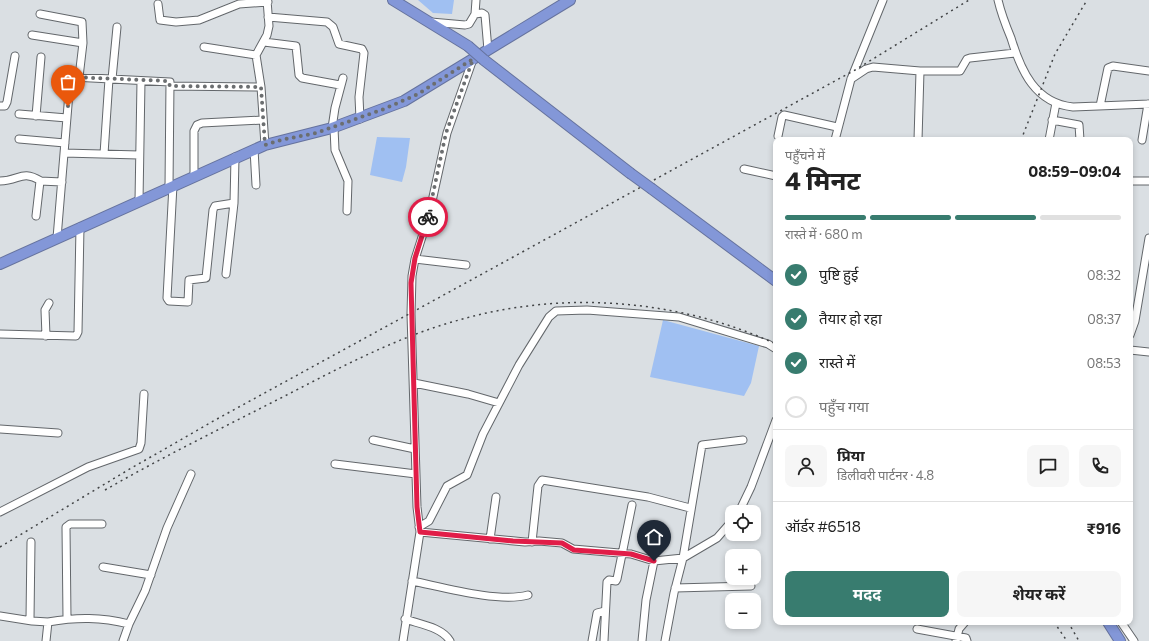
<!DOCTYPE html>
<html lang="hi">
<head>
<meta charset="utf-8">
<style>
  body { margin:0; font-family:Commissioner,"Noto Sans Devanagari",sans-serif; background:#f6f6f6; color:#222; height:100vh; display:flex; flex-direction:column; font-size:15px; white-space:nowrap }
  * { box-sizing:border-box; margin:0 }
  p { font-size:13px; color:#767676 }
  .icon { flex:none; width:22px; height:22px; fill:none; stroke:currentColor; stroke-width:2; stroke-linecap:round; stroke-linejoin:round }
  .map { position:relative; flex:1; overflow:hidden }
  .panel { position:absolute; left:773px; top:137px; width:360px; height:488px; display:flex; flex-direction:column; background:#fff; border-radius:8px; box-shadow:0 2px 6px #0003 }
  .panel>* { flex:none }
  .fabs { position:absolute; left:725px; top:505px; display:grid; gap:8px }
  .fabs a { display:grid; place-items:center; width:36px; height:36px; border-radius:8px; background:#fff; box-shadow:0 2px 6px #0003; font-size:20px }
  .pin { position:absolute; display:grid; place-items:center; width:34px; height:34px; color:#fff; margin:-41px -17px; border-radius:50% 50% 50% 0; rotate:-45deg; box-shadow:0 0 4px #0007 }
  .pin .icon { rotate:45deg }
  .courier { position:absolute; display:grid; place-items:center; width:40px; height:40px; margin:-20px; border:3px solid #e11d48; border-radius:50%; background:#fff; color:#222; box-shadow:0 1px 5px #0007 }
  .head em { font-style:normal; font-weight:700 }
  .head div { display:flex; flex-direction:column-reverse }
  .head { display:flex; align-items:center; justify-content:space-between; height:68px; padding:0 12px }
  h1 { font-size:26px; font-weight:700; line-height:30px }
  .bar { display:grid; grid-template-columns:repeat(4,1fr); gap:6px 4px; align-content:center; height:48px; padding:0 12px }
  .bar i { height:5px; border-radius:3px; background:#e0e0e0 }
  .bar .selected { background:#387c6f }
  .bar p { grid-column:span 4 }
  .line { display:flex; align-items:center; gap:10px; padding:0 12px; border-top:1px solid #e0e0e0 }
  .line div { flex:1 }
  .round { display:grid; place-items:center; flex:none; width:42px; height:42px; border-radius:8px; background:#f6f6f6 }
  ol { padding:0 12px; list-style:none }
  li { display:flex; align-items:center; gap:12px; height:44px }
  li p { margin-inline-start:auto }
  li .icon { padding:4px; border-radius:50%; background:#387c6f; color:#fff; stroke-width:4 }
  li:last-child { color:#767676 }
  li i { width:22px; height:22px; border:2px solid #e0e0e0; border-radius:50% }
  .primary-button { display:flex; gap:8px; margin-top:auto; padding:8px 12px }
  .primary-button a { flex:1; height:46px; border-radius:8px; background:#387c6f; color:#fff; font-size:16px; font-weight:700; line-height:46px; text-align:center }
  .primary-button a+a { background:#f6f6f6; color:#222 }
  .map>svg:first-child { display:block }
  .water { fill:#a0c0f2 }
  .lines { fill:none; stroke-linecap:round; stroke-linejoin:round }
  .minor-casing { stroke:#63676b; stroke-width:9 }
  .highway-casing { stroke:#66739e; stroke-width:12 }
  .minor { stroke:#fff; stroke-width:7 }
  .highway { stroke:#8397d8; stroke-width:10 }
  .rail { stroke:#424446; stroke-width:1.5; stroke-dasharray:2 4; stroke-linecap:butt }
  .highway-bridge-casing { stroke:#66739e; stroke-width:12; stroke-linecap:butt }
  .highway-bridge { stroke:#8397d8; stroke-width:10 }
  .done { stroke:#6b6e70; stroke-width:4; stroke-dasharray:0 7.2 }
  .route { stroke:#e11d48; stroke-width:5 }
</style>
</head>
<body>
<div class="map">
<svg width="1149" height="641" viewBox="0 0 1149 641">
  <rect width="100%" height="100%" fill="#dadfe3"/>
  <!-- water -->
  <path class="water" d="M418,0H454L452,14L433,13Z
    M377,137L410,138L406,167L402,182L370,175Z
    M663,320L759,346L751,383L744,396L650,377Z"/>
  <g class="lines">
    <defs>
      <path id="minor" d="M998,0C1001,13 1006,26 1011,38C1021,71 1035,103 1073,107L1149,104
        M158,4L160,20L176,22L199,20L239,4L268,2
        M40,14L82,22L83,43
        M475,14L482,13L485,15L488,50
        M268,17L327,22L333,27L339,44L362,49L364,53L359,97L360,119
        M431,22L465,25L469,24L475,14L476,0
        M32,35L83,43L79,77
        M264,42L296,46L299,75L302,78L340,85
        M204,47L256,55
        M920,71H960L967,59L970,58L1015,53
        M112,79L117,27
        M851,79L866,69L873,67L920,71L918,140
        M170,86L261,87
        M0,106H5L7,102L15,56
        M1100,106L1108,68L1113,66L1149,71
        M19,114L67,118
        M36,116L41,57
        M1052,120L1079,125L1080,140
        M332,128L335,108L343,78
        M334,128L335,150L348,181L347,211
        M778,136L782,117L784,115L837,127
        M19,139L65,143
        M835,140L851,79L883,0
        M1049,140L1056,103
        M1142,140L1148,104
        M265,145L261,87L256,55L267,35L269,26L267,0
        M254,149L256,185
        M64,153L139,155
        M104,154L109,79
        M744,169L776,176
        M194,175V131L197,125L202,123L263,120
        M0,181C20,181 21,169 41,181
        M1130,181H1149
        M173,185L167,298L169,301L188,302L189,280L206,278L213,210L215,206L234,203
        M139,201L141,81
        M36,216L40,181L62,182
        M57,238L70,81L72,77L170,82L169,187
        M415,259L466,265
        M226,274L234,203L235,157
        M0,334L76,336L78,332L80,227
        M1130,335L1135,321L1149,238
        M46,336L45,310L49,303
        M1130,350L1149,352
        M414,383L468,394L499,403
        M0,429L58,433
        M373,440L415,449
        M335,464L416,474
        M0,512L88,467L139,449L141,443L144,394
        M739,512L751,487L776,420
        M419,527L429,521L447,486L467,475L483,434L519,365L549,317L556,311L587,310L679,317L768,344L776,349
        M420,532L525,542L539,541L562,543L573,549L631,554L654,561L683,558L702,445L743,440
        M490,539L496,497
        M31,542L30,619L32,621L48,622L46,641
        M532,542L538,486L542,480L648,497L690,508
        M103,567L151,575
        M412,581C442,587 498,603 528,595
        M675,588L751,586
        M0,616L32,621
        M67,618L66,527L70,524H102
        M405,619C419,624 442,627 450,641
        M48,622C77,617 101,617 129,624L123,641
        M1121,622L1134,641
        M129,624L145,591L167,528L191,474
        M917,629L966,638L967,641
        M403,641L420,532L417,507L411,314L412,276L415,259L429,215L447,133L473,59
        M592,641L597,613L605,611
        M604,641L607,582L609,580L616,581L617,579L632,505
        M642,641L646,600L654,561
        M665,641L674,593L683,558L717,538L732,521
        M956,641L959,629L965,622"/>
      <path id="highway" d="M393,0L468,46
        M484,60L630,173
        M652,189L776,281
        M0,264L265,145L332,128L404,101L570,0
        M1108,622L1120,641"/>
    </defs>
    <!-- minor casing -->
    <use href="#minor" class="minor-casing"/>
    <!-- highway casing -->
    <use href="#highway" class="highway-casing"/>
    <!-- minor -->
    <use href="#minor" class="minor"/>
    <!-- highway -->
    <use href="#highway" class="highway"/>
    <!-- rail -->
    <path class="rail" d="M1021,140L1055,54L1087,0
      M105,490C159,459 216,431 271,403C332,372 393,338 459,320C562,290 679,299 776,344
      M0,547L128,470L217,419L855,70L969,0
      M1054,622L1067,641
      M1068,622L1079,641"/>
    <defs>
      <path id="highway-bridge" d="M468,46L484,60
        M630,173L652,189"/>
    </defs>
    <!-- highway-bridge casing -->
    <use href="#highway-bridge" class="highway-bridge-casing"/>
    <!-- highway-bridge -->
    <use href="#highway-bridge" class="highway-bridge"/>
  </g>
  <g class="lines">
    <!-- done -->
    <path class="done" d="M68,106L72,77L168,81L170,86L261,87L265,145L281,140L316,133L384,109L418,94L473,59L446,133L428,217"/>
    <!-- route -->
    <path class="route" d="M428,217L415,258L411,283L417,507L420,532L513,541L562,543L574,550L631,554L654,561"/>
  </g>
</svg>
<div class="fabs">
<a><svg class="icon" aria-label="locate" viewBox="0 0 24 24"><circle cx="12" cy="12" r="6"/><path d="M12 2v4M12 18v4M2 12h4M18 12h4"/></svg></a>
<a>+</a>
<a>−</a>
</div>
<div class="pin" style="left:68px;top:106px;background:#ea580c"><svg class="icon" aria-label="bag" viewBox="0 0 24 24"><path d="M5 8h14l-1 12H6zM9 8a3 3 0 0 1 6 0"/></svg></div>
<div class="pin" style="left:654px;top:561px;background:#1f2937"><svg class="icon" aria-label="home" viewBox="0 0 24 24"><path d="M3 11l9-7 9 7M6 9v11h12V9"/></svg></div>
<div class="courier" style="left:428px;top:217px"><svg class="icon" aria-label="bike" viewBox="0 0 24 24"><circle cx="6" cy="16" r="4"/><circle cx="18" cy="16" r="4"/><path d="M6 16l4-8h5l3 8M10 8l3 8H6M13 5h3"/></svg></div>
<section class="panel">
<div class="head"><div><h1>4 मिनट</h1><p>पहुँचने में</p></div><em>08:59–09:04</em></div>
<div class="bar"><i class="selected"></i><i class="selected"></i><i class="selected"></i><i></i><p>रास्ते में · 680 m</p></div>
<ol>
<li><svg class="icon" aria-label="check" viewBox="0 0 24 24"><path d="M5 12l5 5 9-10"/></svg>पुष्टि हुई<p>08:32</p></li>
<li><svg class="icon" aria-label="check" viewBox="0 0 24 24"><path d="M5 12l5 5 9-10"/></svg>तैयार हो रहा<p>08:37</p></li>
<li><svg class="icon" aria-label="check" viewBox="0 0 24 24"><path d="M5 12l5 5 9-10"/></svg>रास्ते में<p>08:53</p></li>
<li><i></i>पहुँच गया</li>
</ol>
<div class="line" style="height:72px"><a class="round"><svg class="icon" aria-label="person" viewBox="0 0 24 24"><circle cx="12" cy="8" r="4"/><path d="M4 21q1-7 8-7t8 7"/></svg></a><div><b>प्रिया</b><p>डिलीवरी पार्टनर · 4.8</p></div><a class="round"><svg class="icon" aria-label="chat" viewBox="0 0 24 24"><path d="M4 5h16v11H9l-5 4z"/></svg></a><a class="round"><svg class="icon" aria-label="phone" viewBox="0 0 24 24"><path d="M5 4h4l2 5-3 2q2 4 5 5l2-3 5 2v4C11 20 4 13 5 4z"/></svg></a></div>
<div class="line" style="height:52px"><div>ऑर्डर #6518</div><b>₹916</b></div>
<div class="primary-button"><a>मदद</a><a>शेयर करें</a></div>
</section>
</div>
</body>
</html>
